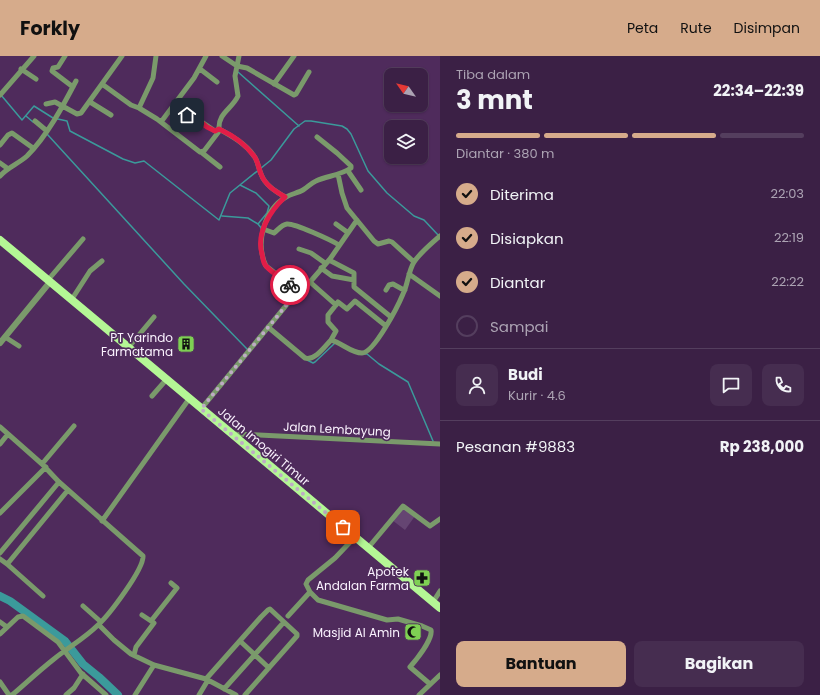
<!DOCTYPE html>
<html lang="id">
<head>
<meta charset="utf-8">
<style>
  body { margin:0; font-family:Poppins,sans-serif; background:#462d50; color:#f1f3f6; height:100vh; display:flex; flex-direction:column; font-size:15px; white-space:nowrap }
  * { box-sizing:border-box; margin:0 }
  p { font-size:13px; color:#aca3b3 }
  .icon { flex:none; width:22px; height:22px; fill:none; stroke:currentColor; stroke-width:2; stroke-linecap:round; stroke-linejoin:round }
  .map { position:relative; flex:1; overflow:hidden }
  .side { display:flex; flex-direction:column; background:#3b2045; width:380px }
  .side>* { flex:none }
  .needle { width:26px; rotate:304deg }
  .buttons { position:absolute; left:384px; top:12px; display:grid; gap:8px }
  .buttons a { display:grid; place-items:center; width:44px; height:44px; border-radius:8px; background:#3b2045; box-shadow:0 1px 3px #0004,0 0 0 1px #543e5e; font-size:20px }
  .pin { position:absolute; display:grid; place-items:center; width:34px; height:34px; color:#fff; margin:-17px; border-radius:8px; box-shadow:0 2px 6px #0006 }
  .courier { position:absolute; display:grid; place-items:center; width:40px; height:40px; margin:-20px; border:3px solid #e11d48; border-radius:50%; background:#fff; color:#222; box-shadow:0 1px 5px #0007 }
  .overview em { font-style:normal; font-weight:700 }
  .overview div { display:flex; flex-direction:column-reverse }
  .overview { display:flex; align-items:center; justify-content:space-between; height:68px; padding:0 16px }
  h1 { font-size:26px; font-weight:700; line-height:30px }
  .bar { display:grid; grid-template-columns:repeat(4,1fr); gap:6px 4px; align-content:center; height:48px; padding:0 16px }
  .bar i { height:5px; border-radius:3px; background:#543e5e }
  .bar .current { background:#d6ab8b }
  .bar p { grid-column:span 4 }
  .line { display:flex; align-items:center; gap:10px; padding:0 16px; border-top:1px solid #543e5e }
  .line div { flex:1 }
  .round { display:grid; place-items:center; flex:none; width:42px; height:42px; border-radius:8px; background:#462d50 }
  ol { padding:0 16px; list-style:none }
  li { display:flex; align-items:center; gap:12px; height:44px }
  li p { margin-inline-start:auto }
  li .icon { padding:4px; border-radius:50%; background:#d6ab8b; color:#111; stroke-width:4 }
  li:last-child { color:#aca3b3 }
  li i { width:22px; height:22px; border:2px solid #543e5e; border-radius:50% }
  .action { display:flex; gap:8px; margin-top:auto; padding:8px 16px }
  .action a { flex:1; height:46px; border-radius:8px; background:#d6ab8b; color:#111; font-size:16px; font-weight:700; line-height:46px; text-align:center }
  .action a+a { background:#462d50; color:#f1f3f6 }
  header { display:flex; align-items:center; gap:24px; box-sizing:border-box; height:56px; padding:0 20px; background:#d6ab8b; color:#111 }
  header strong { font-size:19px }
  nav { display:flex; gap:22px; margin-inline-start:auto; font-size:14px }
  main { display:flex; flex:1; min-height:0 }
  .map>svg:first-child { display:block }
  .green { fill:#654572 }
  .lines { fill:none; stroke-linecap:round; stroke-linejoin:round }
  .stream { stroke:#3b9a9b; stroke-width:1.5 }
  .river { stroke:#3b9a9b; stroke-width:8 }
  .minor { stroke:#7a9a6b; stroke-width:5 }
  .tertiary { stroke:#7a9a6b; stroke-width:6 }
  .primary { stroke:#b4f795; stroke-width:8 }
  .done { stroke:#beacc5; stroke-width:4; stroke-dasharray:0 7.2 }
  .route { stroke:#e11d48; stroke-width:5 }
  .labels { text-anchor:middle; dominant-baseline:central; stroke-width:3.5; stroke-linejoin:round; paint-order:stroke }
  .poi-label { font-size:12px; fill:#faf2fe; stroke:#4f2b5c; text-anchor:end }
  .street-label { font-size:12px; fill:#faf2fe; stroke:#4f2b5c }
</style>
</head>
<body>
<header>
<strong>Forkly</strong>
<nav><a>Peta</a><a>Rute</a><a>Disimpan</a></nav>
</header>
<main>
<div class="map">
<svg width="440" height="639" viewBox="0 0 440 639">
  <rect width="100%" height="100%" fill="#4f2b5c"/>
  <!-- green -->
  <path class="green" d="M402,452L415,460L405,474L392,464Z"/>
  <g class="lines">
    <!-- stream -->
    <path class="stream" d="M238,16L299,70
      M1,39L22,64L34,50L53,62L67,65L70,75L123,103L135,107L144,105L219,164L230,137L271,104L294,73L305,65H311L342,70L347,73L351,78L368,115L387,137L414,160L424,164L439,180
      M26,60L33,66
      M47,78L184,228L247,293
      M240,129L256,137L269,150L267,157L258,168L262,173
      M222,160L248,162L258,168
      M365,298H367L379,308L408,326L433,385
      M307,304L313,307L315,306L335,287"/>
    <!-- river -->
    <path class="river" d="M0,540L10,545L65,585L83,608L99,621L118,639"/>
    <!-- minor -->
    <path class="minor" d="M65,0L58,11L53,12L52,15L73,31
      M222,0L237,10L247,12L294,39L296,38L309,16
      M239,0L235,20L238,40C232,53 218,57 219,73C232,80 246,88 254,100C258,105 258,111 261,118C265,129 275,135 285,141
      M21,13L36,23
      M200,13L217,26
      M102,28L131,49L139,52L157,63L200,96L204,95L220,74
      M274,28L294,0
      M0,39L34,0
      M90,46L111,59
      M46,48L55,46L77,58L81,57L122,0
      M174,49L187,59L196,62L215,75L219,73
      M139,52L153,22L156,0
      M35,65L47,75
      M161,66L194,22L206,0
      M0,89L8,79L12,77L33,92
      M201,96L220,111
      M0,107L7,112
      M348,115L361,134
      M338,118L342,137L347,152L374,185L378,188L389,185L392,186L414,206
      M0,120C8,111 18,108 27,100C47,80 63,50 76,25
      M336,168L347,176
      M263,173L274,177C278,174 281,169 287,168C294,167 331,184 339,189
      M299,193L311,197L325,207
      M329,204L354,217V231L391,261
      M321,212L332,220L354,224
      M409,218L440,240
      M48,224L83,183
      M310,226L330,203L357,164
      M386,234L389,229L393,228L402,233L405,234
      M298,235L310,226L336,249L328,259V266L336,275L331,284
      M72,243L90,215L102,205
      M336,249L338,246L347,253L355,245L386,270
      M268,271L305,302C315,305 325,290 331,284C342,287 351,297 362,297C374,297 398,250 403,238C408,228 408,216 414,206C420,197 432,187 440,180
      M5,281L19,290
      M128,292L154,261
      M152,340L166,324
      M201,353L298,235L266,210C255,187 264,154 286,141C291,138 298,137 303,134C308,131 311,127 316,125C327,120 341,119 351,112V110L337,97L317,81
      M0,371L42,408L59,426L143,500C144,513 109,559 98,569C85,582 69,591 54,603C40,614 26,627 12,639
      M232,379L237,378L440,388
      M0,388L8,378
      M42,408L74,370
      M0,457L46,411
      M102,465L189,343
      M355,481L335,502L308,524L306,528L310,536L318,544L387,564L398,563L422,570L431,574C433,583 416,604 410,611L430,628
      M368,492L403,450L430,470L440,463
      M0,497L59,426
      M0,503L7,508L9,506L68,434
      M7,508L43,540
      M433,546L440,535
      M83,550L101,566
      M288,560L310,536
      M151,565L177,532L171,527
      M0,566L7,571
      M99,569L114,584L131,598L154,609L206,623L236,639
      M0,578L18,561L23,560L58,586L81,617L106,639
      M240,585L269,612
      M134,599L136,591L154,567L142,559
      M206,623L261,561L268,554L270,553L297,578V580L245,639
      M0,626L9,639
      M224,633L284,566
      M66,639L74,632L83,618
      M135,639L154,609
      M199,639L208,624
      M419,639L440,619"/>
    <!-- tertiary -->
    <path class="tertiary" d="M0,287L50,226"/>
    <!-- primary -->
    <path class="primary" d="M0,184C147,306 292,430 440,552"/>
  </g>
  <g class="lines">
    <!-- done -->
    <path class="done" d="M290,229L298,235L201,353L343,471"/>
    <!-- route -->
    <path class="route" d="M187,59L196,62L207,71L215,75L219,73C232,79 246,89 254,100C258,105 258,111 261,118C265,129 275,135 285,141C270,155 256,177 262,198C263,202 263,207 266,210C272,217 283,223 290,229"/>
  </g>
  <!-- icons -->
  <defs>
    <symbol id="building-square" viewBox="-11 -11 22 22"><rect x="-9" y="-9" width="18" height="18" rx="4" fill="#7ed053" stroke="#4f2b5c"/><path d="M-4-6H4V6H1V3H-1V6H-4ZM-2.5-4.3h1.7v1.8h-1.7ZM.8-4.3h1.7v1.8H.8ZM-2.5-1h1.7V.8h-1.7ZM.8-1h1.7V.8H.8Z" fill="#111"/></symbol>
    <symbol id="pharmacy-square" viewBox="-11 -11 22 22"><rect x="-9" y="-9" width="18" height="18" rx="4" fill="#7ed053" stroke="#4f2b5c"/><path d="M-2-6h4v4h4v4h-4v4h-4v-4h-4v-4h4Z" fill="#111"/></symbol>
    <symbol id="mosque-square" viewBox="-11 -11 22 22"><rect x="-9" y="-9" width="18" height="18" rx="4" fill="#7ed053" stroke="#4f2b5c"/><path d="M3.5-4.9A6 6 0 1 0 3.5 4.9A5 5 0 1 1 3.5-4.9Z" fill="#111"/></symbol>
  </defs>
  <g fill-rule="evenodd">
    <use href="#building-square" x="176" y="278" width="20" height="20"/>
    <use href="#pharmacy-square" x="412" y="512" width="20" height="20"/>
    <use href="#mosque-square" x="403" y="566" width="20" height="20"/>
  </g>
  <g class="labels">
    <!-- poi labels -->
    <g class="poi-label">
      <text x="173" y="281">PT Yarindo<tspan x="173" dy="14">Farmatama</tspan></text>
      <text x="409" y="515">Apotek<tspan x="409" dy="14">Andalan Farma</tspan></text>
      <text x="400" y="576">Masjid Al Amin</text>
    </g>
    <!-- street labels -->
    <g class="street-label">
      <text transform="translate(337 373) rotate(3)">Jalan Lembayung</text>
      <text transform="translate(264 390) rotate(40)">Jalan Imogiri Timur</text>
    </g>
  </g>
</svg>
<div class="buttons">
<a><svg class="needle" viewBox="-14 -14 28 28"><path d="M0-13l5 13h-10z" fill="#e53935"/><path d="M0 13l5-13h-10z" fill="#aca3b3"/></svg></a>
<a><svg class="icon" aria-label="layers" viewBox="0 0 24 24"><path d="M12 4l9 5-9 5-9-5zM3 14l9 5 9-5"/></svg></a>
</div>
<div class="pin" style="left:343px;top:471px;background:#ea580c"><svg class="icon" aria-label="bag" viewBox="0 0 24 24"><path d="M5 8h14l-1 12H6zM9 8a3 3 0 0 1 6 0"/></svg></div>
<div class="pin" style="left:187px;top:59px;background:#1f2937"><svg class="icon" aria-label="home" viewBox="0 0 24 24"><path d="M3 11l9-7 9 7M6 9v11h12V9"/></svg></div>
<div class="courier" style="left:290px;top:229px"><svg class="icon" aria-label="bike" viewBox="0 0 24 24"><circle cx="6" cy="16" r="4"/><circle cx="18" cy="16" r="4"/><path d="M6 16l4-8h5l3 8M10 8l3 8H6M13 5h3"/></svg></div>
</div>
<section class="side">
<div class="overview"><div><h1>3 mnt</h1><p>Tiba dalam</p></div><em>22:34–22:39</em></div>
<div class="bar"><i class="current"></i><i class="current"></i><i class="current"></i><i></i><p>Diantar · 380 m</p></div>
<ol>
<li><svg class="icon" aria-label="check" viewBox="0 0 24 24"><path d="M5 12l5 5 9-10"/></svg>Diterima<p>22:03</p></li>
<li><svg class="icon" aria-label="check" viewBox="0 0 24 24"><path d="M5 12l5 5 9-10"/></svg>Disiapkan<p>22:19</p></li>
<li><svg class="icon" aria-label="check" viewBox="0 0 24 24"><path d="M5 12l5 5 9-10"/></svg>Diantar<p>22:22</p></li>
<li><i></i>Sampai</li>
</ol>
<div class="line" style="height:72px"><a class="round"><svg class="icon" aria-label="person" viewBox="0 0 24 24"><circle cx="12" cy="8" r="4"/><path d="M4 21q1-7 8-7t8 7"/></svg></a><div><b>Budi</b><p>Kurir · 4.6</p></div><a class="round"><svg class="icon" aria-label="chat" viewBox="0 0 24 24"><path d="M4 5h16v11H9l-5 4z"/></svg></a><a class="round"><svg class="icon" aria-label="phone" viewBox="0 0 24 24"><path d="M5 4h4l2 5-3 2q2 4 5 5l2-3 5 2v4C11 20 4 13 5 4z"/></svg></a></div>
<div class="line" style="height:52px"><div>Pesanan #9883</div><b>Rp 238,000</b></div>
<div class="action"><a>Bantuan</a><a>Bagikan</a></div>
</section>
</main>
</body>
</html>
